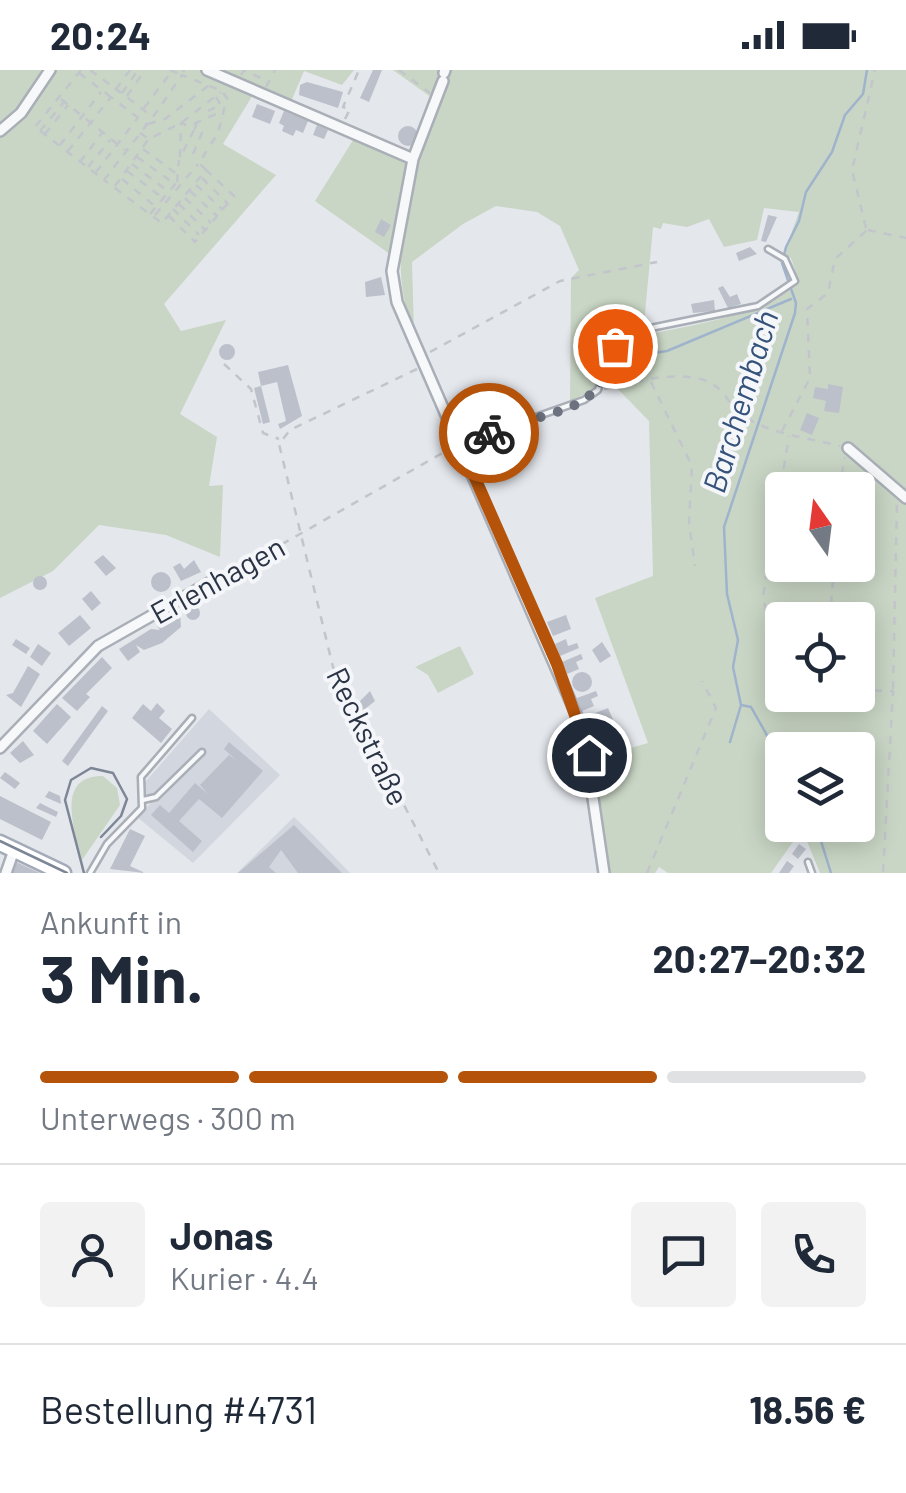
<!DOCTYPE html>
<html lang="de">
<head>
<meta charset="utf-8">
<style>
  body { margin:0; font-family:Barlow,sans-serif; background:#f2f2f3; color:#1f2937; height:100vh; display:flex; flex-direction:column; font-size:38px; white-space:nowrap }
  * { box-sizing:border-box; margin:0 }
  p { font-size:32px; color:#747a83 }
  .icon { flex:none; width:55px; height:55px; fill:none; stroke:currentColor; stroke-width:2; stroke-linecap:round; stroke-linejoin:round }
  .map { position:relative; height:803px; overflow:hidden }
  .drawer { display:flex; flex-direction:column; background:#fff; flex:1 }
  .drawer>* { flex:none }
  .needle { width:65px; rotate:346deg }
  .fabs { position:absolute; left:765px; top:402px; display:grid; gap:20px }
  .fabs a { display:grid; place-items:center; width:110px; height:110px; border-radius:10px; background:#fff; box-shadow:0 5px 25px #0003; font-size:50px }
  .pin { position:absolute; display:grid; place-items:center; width:85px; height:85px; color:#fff; margin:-42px; border:5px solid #fff; border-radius:50%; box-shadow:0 2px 10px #0007 }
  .courier { position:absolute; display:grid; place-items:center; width:100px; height:100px; margin:-50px; border:8px solid #b45309; border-radius:50%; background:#fff; color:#222; box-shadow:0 2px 12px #0007 }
  .head em { font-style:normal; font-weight:700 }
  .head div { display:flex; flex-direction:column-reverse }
  .head { display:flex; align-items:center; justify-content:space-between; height:170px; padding:0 40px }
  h1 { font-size:65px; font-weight:700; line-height:75px }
  .bar { display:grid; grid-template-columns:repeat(4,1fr); gap:15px 10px; align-content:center; height:120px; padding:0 40px }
  .bar i { height:12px; border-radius:8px; background:#e0e1e3 }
  .bar .selected { background:#b45309 }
  .bar p { grid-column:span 4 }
  .line { display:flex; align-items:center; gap:25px; padding:0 40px; border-top:2px solid #e0e1e3 }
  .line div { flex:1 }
  .round { display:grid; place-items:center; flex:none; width:105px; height:105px; border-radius:10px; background:#f2f2f3 }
  .status { display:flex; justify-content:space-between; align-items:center; height:70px; padding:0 50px; background:#fff; direction:ltr }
  .status svg { height:28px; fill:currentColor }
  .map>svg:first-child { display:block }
  .built { fill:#d2d6de }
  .green { fill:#c9d6c5; fill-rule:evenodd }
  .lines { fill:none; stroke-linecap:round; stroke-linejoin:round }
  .stream { stroke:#9fb4cc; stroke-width:2.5 }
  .building { fill:#bbc0ca }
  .lane-casing { stroke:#a9aeb7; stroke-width:9 }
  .street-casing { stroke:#a9aeb7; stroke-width:14 }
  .primary-casing { stroke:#a3abb8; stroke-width:19 }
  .path { stroke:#c2c5cb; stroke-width:2.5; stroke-dasharray:8 8; stroke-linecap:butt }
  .lane { stroke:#f7f8fa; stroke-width:4 }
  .street { stroke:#f7f8fa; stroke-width:9 }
  .primary { stroke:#fff; stroke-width:14 }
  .tram { stroke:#7d8696; stroke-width:2.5 }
  .done { stroke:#6c737f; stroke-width:10; stroke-dasharray:0 18 }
  .route { stroke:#b45309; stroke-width:12 }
  .labels { text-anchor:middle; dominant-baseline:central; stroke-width:8; stroke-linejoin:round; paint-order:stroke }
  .street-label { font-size:30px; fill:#2b3445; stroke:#f4f6f9 }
  .water-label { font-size:32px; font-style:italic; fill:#34527a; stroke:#f4f6f9 }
</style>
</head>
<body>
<div class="status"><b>20:24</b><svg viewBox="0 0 49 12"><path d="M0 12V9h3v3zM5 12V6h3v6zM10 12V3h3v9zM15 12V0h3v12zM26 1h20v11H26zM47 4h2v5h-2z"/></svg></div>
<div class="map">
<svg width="906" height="803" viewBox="0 0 906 803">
  <rect width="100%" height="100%" fill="#e4e7ec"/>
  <!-- built -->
  <path class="built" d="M209,639L280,705L193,793L137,747L154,730L140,718Z
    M294,747L313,765L350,803H237Z"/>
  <!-- green -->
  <path class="green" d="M0,0H203L254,23L223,74L276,105L164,234L181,261L226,250L180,344L217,367L209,416L223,415L220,487L166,465L99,455L53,501L0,528Z
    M211,0H354L342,15L304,1L290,34Z
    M393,0H443L435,30Z
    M446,0H906V803H820L802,759L771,803H668L659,797L655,803H604L592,689L648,673L595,528L653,506L649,351L609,310L570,332L571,208L579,200L560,156L537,142L496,136L463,154L412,192L414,262C380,180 418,80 446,0ZM764,138L799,142L783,186L791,188L799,212C756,246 696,255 643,265L653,157L661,159L663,153L687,157L709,149L724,177L757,170ZM782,420H858V495H782ZM782,550H858V625H782ZM782,680H858V755H782Z
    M355,67L411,91L394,187L315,131Z
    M460,576L474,604L438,623L428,605L415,597Z
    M103,706L117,718L120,735L82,790C75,762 54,705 103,706Z"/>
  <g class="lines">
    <!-- stream -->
    <path class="stream" d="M611,289L667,281L791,229
      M730,672L741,635
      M782,692L751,637L741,635L733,597L738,570L727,524L724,457L795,243L796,233L782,193L786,177L799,151L806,122L832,82L845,45L863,24L867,0
      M816,755L831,803"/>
  </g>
  <!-- building -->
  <path class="building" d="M373,0H382L369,32L360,28Z
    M307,12L343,22L338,38L299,25L300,15Z
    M257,34L275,41L270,54L252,47Z
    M284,41L308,51L303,63L296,60L293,66L282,61L284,56L279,53Z
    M317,55L328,60L324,69L313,65Z
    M398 66a10 10 0 1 1 20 0a10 10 0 1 1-20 0Z
    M768,145L777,147L766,172L761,171Z
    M381,149L391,155L384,167L375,162Z
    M750,177L757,184L739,191L736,183Z
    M381,207L385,225L366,227L365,212Z
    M723,216L730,227L737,224L741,234L728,238L718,218Z
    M714,230L715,241L693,243L691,234Z
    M219 282a8 8 0 1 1 16 0a8 8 0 1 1-16 0Z
    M288,295L302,346L280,359L278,354L286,351L277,312L261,316L258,302Z
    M828,314L843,317L839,343L824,341L826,331L813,328L815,317L828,319Z
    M261,316L270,352L263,354L254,318Z
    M807,343L819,348L812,365L800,360Z
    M103,485L116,498L106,506L94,492Z
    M194,490L201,502L181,511L173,497L180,493L184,499Z
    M151 512a10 10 0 1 1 20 0a10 10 0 1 1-20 0Z
    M33 513a7 7 0 1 1 14 0a7 7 0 1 1-14 0Z
    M91,521L101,533L92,541L82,529Z
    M186 543a7 7 0 1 1 14 0a7 7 0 1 1-14 0Z
    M180,543L181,557L162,573L144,580L136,575L140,582L128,591L119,579L151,559L160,560L157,556Z
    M80,545L91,558L69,576L58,563Z
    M566,545L571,559L553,566L547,552Z
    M16,569L30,578L26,584L12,575Z
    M566,569L568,576L577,573L579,578L560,586L555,574Z
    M602,572L611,586L600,593L592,580Z
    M38,574L51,583L42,596L30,587Z
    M581,584L583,589L576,592L579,599L567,604L562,592Z
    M102,587L112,598L86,624L90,627L77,641L62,628Z
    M28,596L40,604L21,637L6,625L13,623Z
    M572 612a10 10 0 1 1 20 0a10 10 0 1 1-20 0Z
    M370,621L375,631L361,642L357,634Z
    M596,621L598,626L591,629L594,636L582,641L577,628Z
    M157,633L165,641L159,648L172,659L161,673L132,648L143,634L151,641Z
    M57,634L71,647L47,674L33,661Z
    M102,636L108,641L68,696L62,691Z
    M608,638L617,659L597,670L585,647Z
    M23,671L34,685L20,693L10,683Z
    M229,672L263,701L222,748L199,729L179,751L202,771L193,782L151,745L160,735L169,743L195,713L208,724L200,715L229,685L236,690L224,679Z
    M5,702L20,713L15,719L0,708Z
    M49,721L60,726L61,734L45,727Z
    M0,726L51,752L42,770L0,749Z
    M40,733L58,742L56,747L36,738Z
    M294,755L342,803H298L281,780L269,797L276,803H238Z
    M130,759L145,766L130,796L145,803L110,799Z
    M799,774L806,779L798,789L792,784Z
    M787,791L794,796L789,803H779Z
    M16,792L40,803H11Z"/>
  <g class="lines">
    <defs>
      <path id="lane" d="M459,374L584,330L598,320L608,288L625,267L636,261L758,236L795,211L785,189L768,179
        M143,730L156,727L202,682
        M808,792L812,803
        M90,803L107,774L142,738L141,707L192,648"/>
      <path id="street" d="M207,0L413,89
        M444,3L445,0
        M443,11L413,89L392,201L397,232L583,660L604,803
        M0,61L21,43L50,0
        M848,378L906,428
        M0,678L98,576L216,509
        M6,803L14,780"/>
      <path id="primary" d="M0,773L63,803"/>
    </defs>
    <!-- lane casing -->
    <use href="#lane" class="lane-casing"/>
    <!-- street casing -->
    <use href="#street" class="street-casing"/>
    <!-- primary casing -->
    <use href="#primary" class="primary-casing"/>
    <!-- path -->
    <path class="path" d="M81,0L35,57L104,110L152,48
      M90,0L116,19L130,0
      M170,0L182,5L184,0
      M399,0L430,23
      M79,3L111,27L116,19L153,47L182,5L222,21L227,28L218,63L199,93L206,100L162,153L104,110
      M241,5L244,0L269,12
      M266,17L275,0
      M122,23L138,0
      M127,26L145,0
      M216,27L224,41
      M61,29L125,80
      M144,38L172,1
      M208,41L220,35
      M345,49L350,39L343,37L359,0
      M148,54L165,49L208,16
      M194,60L180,88L181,53L189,56L223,41
      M40,61L64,32
      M140,63L149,69L181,53L221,22
      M45,64L68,35
      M60,75L101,22
      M143,79L178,105
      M68,81L111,27L146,54
      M193,84L202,63L194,60L197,54
      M137,87L175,114
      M80,92L102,63
      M132,94L169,122
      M88,97L110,70
      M127,101L163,128
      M96,102L137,49
      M202,108L228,134
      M122,109L156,137
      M177,112L179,90
      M196,115L223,140
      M115,116L148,70
      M190,121L217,146
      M185,128L211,153
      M179,134L205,160
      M173,139L199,165
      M150,144L177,112
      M155,145L198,94
      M169,146L195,172L234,126L206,100
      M866,158L852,100L875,0
      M868,160L906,168
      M430,282L560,211L657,192
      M224,294L251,319L263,363L279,369
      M417,299L290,360L279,374L333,597L439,803
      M651,312L692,396L689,453L695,496
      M604,319C634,312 691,295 718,318C728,326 732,340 743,346C771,364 808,368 840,376
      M782,361L810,308L807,239L828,223L835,189L867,160
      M839,420L845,387
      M226,506L453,377
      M830,550L834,495
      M782,619L763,526L789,366
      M893,619L897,432
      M858,620L893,621L883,803
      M791,625H813
      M647,803L716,638L702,611"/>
    <!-- lane -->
    <use href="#lane" class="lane"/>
    <!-- street -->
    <use href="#street" class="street"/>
    <!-- primary -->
    <use href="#primary" class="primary"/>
    <!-- tram -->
    <path class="tram" d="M0,771L67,803
      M84,803L65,730L71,710L91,698L113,703L127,729L121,746L101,767"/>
  </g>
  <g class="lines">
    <!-- done -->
    <path class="done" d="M489,363L570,338L598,320L615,276"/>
    <!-- route -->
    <path class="route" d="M489,363L460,374L557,594L589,685"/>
  </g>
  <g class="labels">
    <!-- street labels -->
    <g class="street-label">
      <text transform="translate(217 509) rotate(-29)">Erlenhagen</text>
      <text transform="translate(369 666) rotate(64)">Reckstraße</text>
    </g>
    <!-- water labels -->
    <g class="water-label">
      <text transform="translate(739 331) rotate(-73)">Barchembach</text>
    </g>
  </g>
</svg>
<div class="fabs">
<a><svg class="needle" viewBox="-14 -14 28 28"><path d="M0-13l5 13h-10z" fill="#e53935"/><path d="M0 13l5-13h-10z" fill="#747a83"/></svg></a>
<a><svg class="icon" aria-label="locate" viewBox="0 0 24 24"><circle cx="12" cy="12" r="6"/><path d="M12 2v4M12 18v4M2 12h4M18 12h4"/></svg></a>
<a><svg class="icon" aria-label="layers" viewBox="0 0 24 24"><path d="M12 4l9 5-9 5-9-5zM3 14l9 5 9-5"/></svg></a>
</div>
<div class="pin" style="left:615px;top:276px;background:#ea580c"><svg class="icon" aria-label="bag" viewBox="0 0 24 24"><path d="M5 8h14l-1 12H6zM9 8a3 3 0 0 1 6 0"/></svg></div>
<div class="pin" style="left:589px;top:685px;background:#1f2937"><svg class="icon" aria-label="home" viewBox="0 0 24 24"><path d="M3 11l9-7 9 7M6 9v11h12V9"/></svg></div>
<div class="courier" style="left:489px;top:363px"><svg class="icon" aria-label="bike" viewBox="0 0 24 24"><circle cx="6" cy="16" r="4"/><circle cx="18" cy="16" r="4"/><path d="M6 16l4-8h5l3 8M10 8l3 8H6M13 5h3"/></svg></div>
</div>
<section class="drawer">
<div class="head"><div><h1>3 Min.</h1><p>Ankunft in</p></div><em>20:27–20:32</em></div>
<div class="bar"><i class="selected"></i><i class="selected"></i><i class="selected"></i><i></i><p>Unterwegs · 300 m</p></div>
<div class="line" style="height:180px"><a class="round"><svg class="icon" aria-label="person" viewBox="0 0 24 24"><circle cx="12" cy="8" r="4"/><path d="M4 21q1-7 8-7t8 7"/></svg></a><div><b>Jonas</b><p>Kurier · 4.4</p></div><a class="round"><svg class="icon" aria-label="chat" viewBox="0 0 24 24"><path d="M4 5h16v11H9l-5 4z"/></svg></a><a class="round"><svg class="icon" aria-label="phone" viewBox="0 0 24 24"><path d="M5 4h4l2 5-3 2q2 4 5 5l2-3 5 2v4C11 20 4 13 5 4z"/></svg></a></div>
<div class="line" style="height:130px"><div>Bestellung #4731</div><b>18.56 €</b></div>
</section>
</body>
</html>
